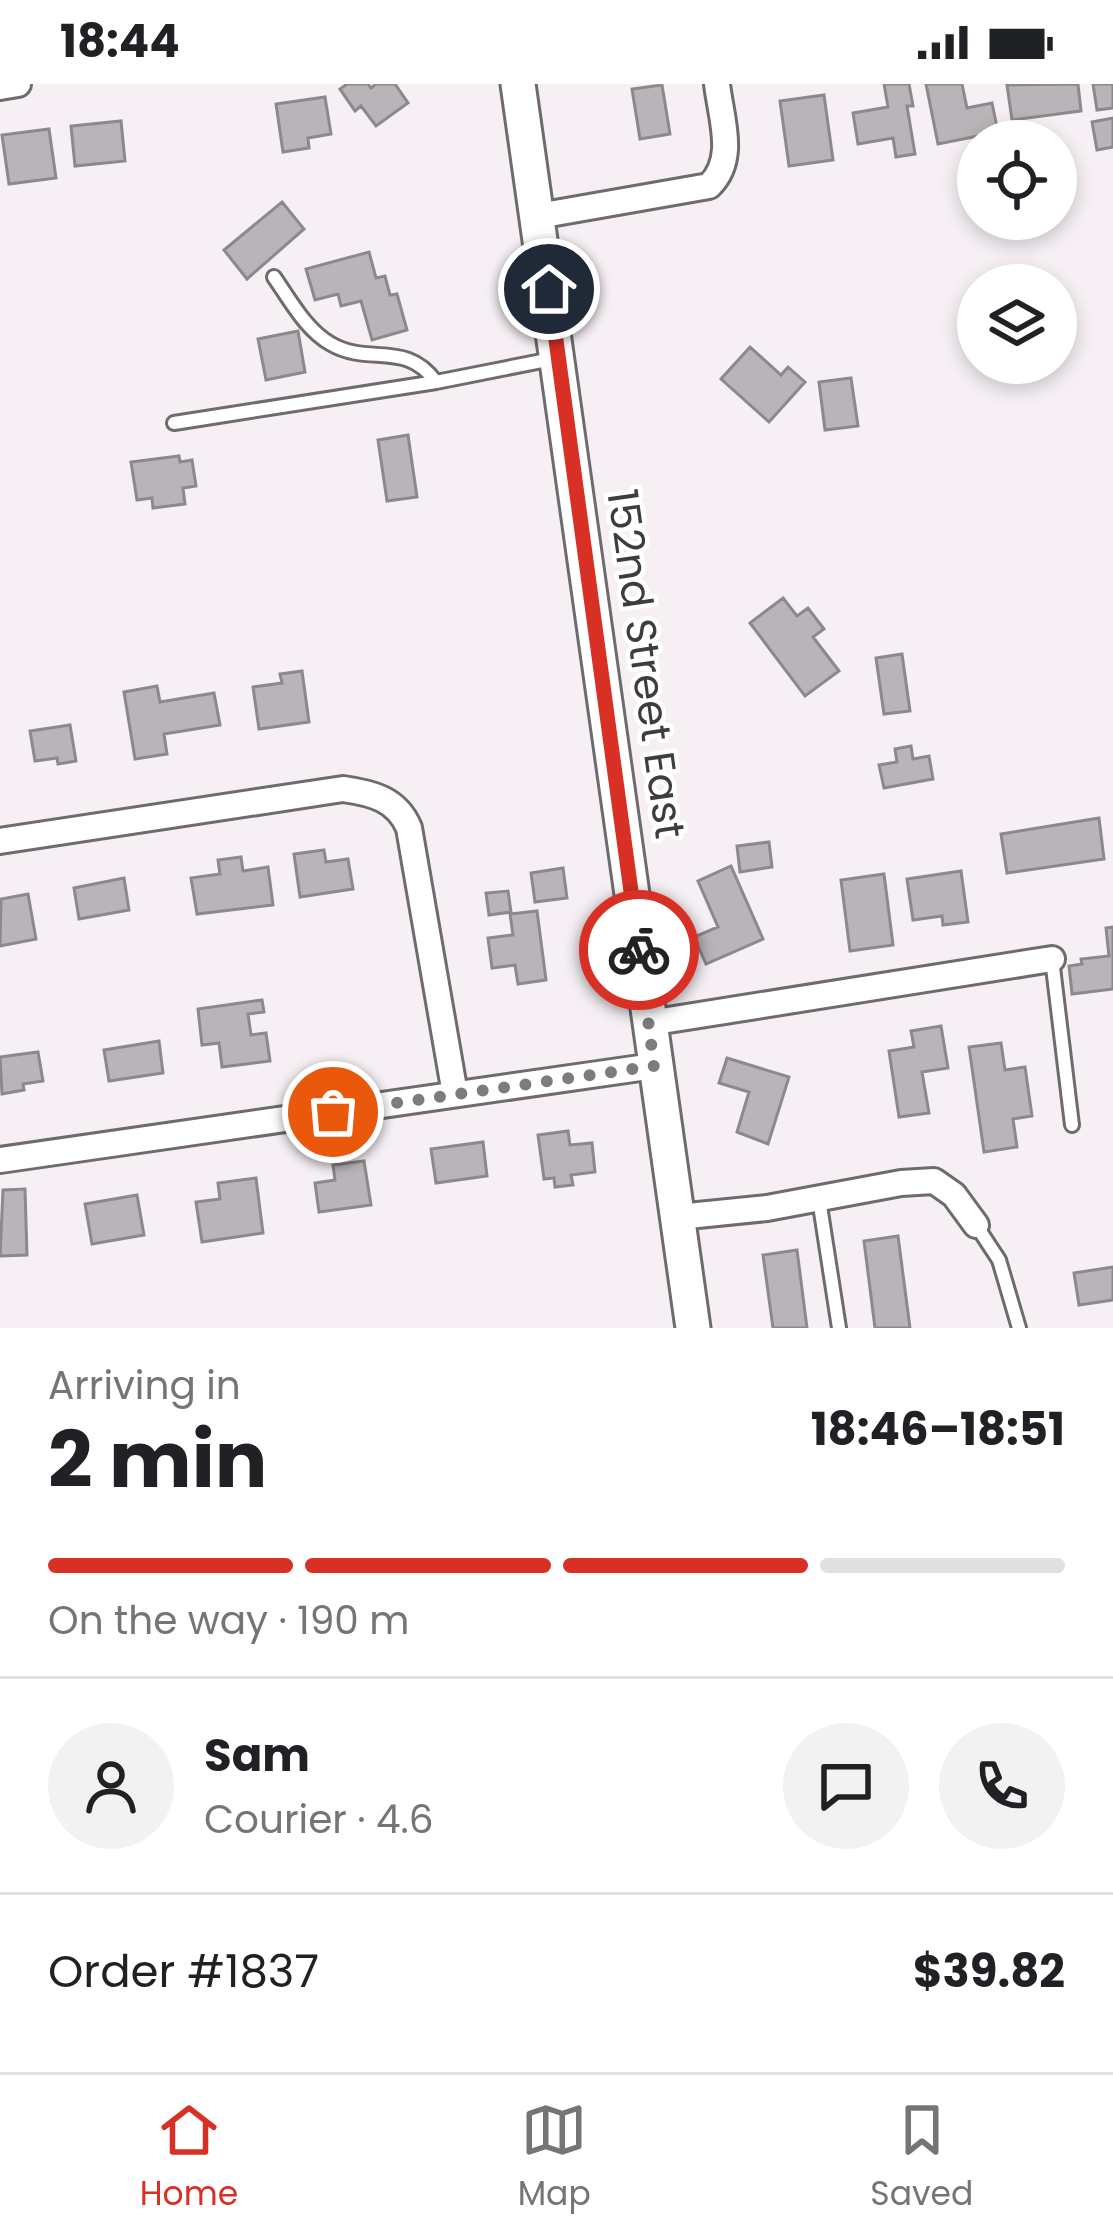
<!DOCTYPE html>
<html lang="en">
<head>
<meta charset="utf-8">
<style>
  body { margin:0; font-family:Poppins,sans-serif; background:#f2f2f2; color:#202124; height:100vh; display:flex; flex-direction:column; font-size:45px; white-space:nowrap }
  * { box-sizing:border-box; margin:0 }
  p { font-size:39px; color:#757577 }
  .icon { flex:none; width:66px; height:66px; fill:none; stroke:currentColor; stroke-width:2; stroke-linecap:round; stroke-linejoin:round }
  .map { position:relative; height:1244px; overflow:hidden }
  .details { display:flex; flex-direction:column; background:#fff; flex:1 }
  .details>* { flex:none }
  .fabs { position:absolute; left:957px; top:36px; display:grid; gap:24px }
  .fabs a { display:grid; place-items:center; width:120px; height:120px; border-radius:50%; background:#fff; box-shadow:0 6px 18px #0003; font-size:60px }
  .pin { position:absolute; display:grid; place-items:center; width:102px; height:102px; color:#fff; margin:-51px; border:6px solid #fff; border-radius:50%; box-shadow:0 3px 12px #0007 }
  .courier { position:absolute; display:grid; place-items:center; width:120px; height:120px; margin:-60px; border:9px solid #d93025; border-radius:50%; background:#fff; color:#222; box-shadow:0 3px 15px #0007 }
  .head em { font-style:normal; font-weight:700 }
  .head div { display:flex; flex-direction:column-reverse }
  .head { display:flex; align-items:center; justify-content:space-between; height:204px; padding:0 48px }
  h1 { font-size:78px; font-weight:700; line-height:90px }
  .bar { display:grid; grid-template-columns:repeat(4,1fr); gap:18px 12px; align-content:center; height:144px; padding:0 48px }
  .bar i { height:15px; border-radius:9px; background:#e0e0e0 }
  .bar .selected { background:#d93025 }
  .bar p { grid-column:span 4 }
  .line { display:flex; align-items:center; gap:30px; padding:0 48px; border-top:3px solid #e0e0e0 }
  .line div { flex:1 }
  .round { display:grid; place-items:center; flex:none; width:126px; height:126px; border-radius:63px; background:#f2f2f2 }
  .status { display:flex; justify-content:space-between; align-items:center; height:84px; padding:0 60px; background:#fff; direction:ltr }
  .status svg { height:33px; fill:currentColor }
  .tab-bar { display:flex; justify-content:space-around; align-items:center; height:168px; border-top:3px solid #e0e0e0; background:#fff; font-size:33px; color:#757577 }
  .tab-bar a { display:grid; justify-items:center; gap:6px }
  .tab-bar .selected { color:#d93025 }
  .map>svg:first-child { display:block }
  .building { fill:#b8b4b8; stroke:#8d888c; stroke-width:3 }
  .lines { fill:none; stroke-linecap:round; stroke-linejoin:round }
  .service-casing { stroke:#6e6a6e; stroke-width:18 }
  .minor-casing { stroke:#6e6a6e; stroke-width:30 }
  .secondary-casing { stroke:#6e6a6e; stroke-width:39 }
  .service { stroke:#fff; stroke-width:12 }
  .minor { stroke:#fff; stroke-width:24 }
  .secondary { stroke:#fff; stroke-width:33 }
  .done { stroke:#7e7b7e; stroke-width:12; stroke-dasharray:0 21.6 }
  .route { stroke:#d93025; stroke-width:15 }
  .labels { text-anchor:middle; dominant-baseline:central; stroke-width:9; stroke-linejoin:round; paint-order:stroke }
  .street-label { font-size:42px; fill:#3e3c3e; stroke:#fff }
</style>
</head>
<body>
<div class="status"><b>18:44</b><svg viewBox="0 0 49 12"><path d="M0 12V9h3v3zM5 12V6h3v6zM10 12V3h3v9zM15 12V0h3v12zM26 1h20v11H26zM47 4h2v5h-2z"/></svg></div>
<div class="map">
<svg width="1113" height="1244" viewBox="0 0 1113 1244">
  <rect width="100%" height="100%" fill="#f6f0f5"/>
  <!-- building -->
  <path class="building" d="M347,0H368L371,4L376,0H395L408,19L376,42L361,22L355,27L340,5Z
    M884,0H909L913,22H907L915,70L896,73L893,54L858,60L853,29L888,23Z
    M926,0H962L967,24L992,19L998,48L938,60Z
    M1078,0L1081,27L1012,36L1007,1Z
    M1093,0H1113V24L1097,26Z
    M662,1L670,50L640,55L632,5Z
    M824,11L833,76L789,82L780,17Z
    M325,13L331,50L308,54L309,64L283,68L276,20Z
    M1113,34V63L1097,66L1092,38Z
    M121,37L125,77L75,82L71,42Z
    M49,45L56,94L9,100L2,51Z
    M282,118L304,145L247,195L224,166Z
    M369,168L376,194L385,192L390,211L397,210L407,246L372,256L361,217L341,222L338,210L315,216L306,185Z
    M298,247L305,288L266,296L258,255Z
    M750,263L781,291L788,283L805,298L769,338L721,295Z
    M851,294L858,342L825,346L819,298Z
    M408,351L417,413L387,417L378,356Z
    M179,372L180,378L192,376L196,402L183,404L185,420L153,424L152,414L137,416L131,378Z
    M783,514L797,532L808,524L824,545L813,553L839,587L805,612L750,539Z
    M902,570L910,627L884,630L876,574Z
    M302,587L309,638L259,645L253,603L282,599L280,590Z
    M157,602L160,618L214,609L220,641L164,650L167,670L135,675L124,608Z
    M70,641L76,677L58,680L57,674L35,677L30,647Z
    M911,662L913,675L929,672L933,695L884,704L879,681L897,678L895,665Z
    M1099,734L1104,775L1007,789L1001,750Z
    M769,758L772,783L740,788L737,762Z
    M324,766L326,778L348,775L353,805L300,813L294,770Z
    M241,773L243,787L268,783L273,821L197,830L191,794L220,790L218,776Z
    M731,782L763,855L706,880L694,853L718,843L698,797Z
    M563,784L567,814L535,818L531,789Z
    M961,787L968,838L943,841L942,832L913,836L907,795Z
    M884,790L893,861L850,867L841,796Z
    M124,794L129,826L79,835L74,804Z
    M508,807L511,828L489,831L486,809Z
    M28,810L36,855L0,862L1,815Z
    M537,827L546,896L518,900L515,881L492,884L488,854L513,851L510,830Z
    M1113,843V905L1072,910L1069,882L1082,880L1081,875L1109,872L1106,844Z
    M262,916L264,928L248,930L251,951L266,949L270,977L222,983L219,959L202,961L198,925Z
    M941,942L948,984L922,988L929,1029L899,1033L889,967L914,963L911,947Z
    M159,957L163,989L109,997L104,966Z
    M1001,959L1005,986L1025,983L1032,1032L1013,1035L1017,1063L984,1068L969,963Z
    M38,968L43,997L23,1000L24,1006L2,1010L0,973Z
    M727,974L789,993L768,1060L737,1048L749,1008L719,999Z
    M568,1047L570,1061L592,1059L595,1088L571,1091L573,1101L555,1103L554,1094L544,1095L538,1051Z
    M483,1058L487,1092L436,1099L431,1065Z
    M364,1077L371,1121L319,1128L315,1099L335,1096L333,1081Z
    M256,1094L263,1149L202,1158L196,1118L220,1115L218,1099Z
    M25,1105L27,1171L0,1172L3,1106Z
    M137,1111L144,1151L92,1160L85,1120Z
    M898,1152L910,1244H875L864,1157Z
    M797,1166L807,1244H773L763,1171Z
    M1113,1183V1216L1079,1221L1074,1189Z"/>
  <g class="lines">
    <defs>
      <path id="service" d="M274,193C290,216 306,246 331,260C369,282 406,256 436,298
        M174,339L436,298L552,275
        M1052,875L1072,1041
        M819,1115L839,1244
        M976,1141L999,1176L1019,1244"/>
      <path id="minor" d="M0,3L18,0
        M538,132L709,102C737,75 721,35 717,0
        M0,757L343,705C372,709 397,715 409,744L455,1010
        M649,939L1052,875
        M0,1076L654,982
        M678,1133L767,1124L901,1099L934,1097L954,1111L976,1141"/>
      <path id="secondary" d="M518,0L693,1244"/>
    </defs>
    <!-- service casing -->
    <use href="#service" class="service-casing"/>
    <!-- minor casing -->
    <use href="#minor" class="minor-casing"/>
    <!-- secondary casing -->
    <use href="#secondary" class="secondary-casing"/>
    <!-- service -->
    <use href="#service" class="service"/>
    <!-- minor -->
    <use href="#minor" class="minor"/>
    <!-- secondary -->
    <use href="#secondary" class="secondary"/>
  </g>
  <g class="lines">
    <!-- done -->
    <path class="done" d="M333,1028L654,982L639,866"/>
    <!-- route -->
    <path class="route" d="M549,205L639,866"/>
  </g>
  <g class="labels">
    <!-- street labels -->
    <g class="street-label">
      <text transform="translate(646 580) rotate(82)">152nd Street East</text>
    </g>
  </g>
</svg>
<div class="fabs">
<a><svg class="icon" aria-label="locate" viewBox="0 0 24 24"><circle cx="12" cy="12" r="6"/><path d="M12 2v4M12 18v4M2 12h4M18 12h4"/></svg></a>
<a><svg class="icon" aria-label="layers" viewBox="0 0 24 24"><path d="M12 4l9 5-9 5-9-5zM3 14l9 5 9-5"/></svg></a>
</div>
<div class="pin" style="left:333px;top:1028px;background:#ea580c"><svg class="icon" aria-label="bag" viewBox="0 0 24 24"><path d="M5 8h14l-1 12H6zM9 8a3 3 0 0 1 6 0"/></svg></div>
<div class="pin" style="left:549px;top:205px;background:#1f2937"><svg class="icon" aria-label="home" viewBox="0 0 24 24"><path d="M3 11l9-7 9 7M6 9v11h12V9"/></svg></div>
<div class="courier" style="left:639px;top:866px"><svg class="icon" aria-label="bike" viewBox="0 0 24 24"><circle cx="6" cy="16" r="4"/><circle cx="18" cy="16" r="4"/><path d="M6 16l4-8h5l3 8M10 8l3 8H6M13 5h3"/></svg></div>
</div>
<section class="details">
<div class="head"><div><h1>2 min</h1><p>Arriving in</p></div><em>18:46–18:51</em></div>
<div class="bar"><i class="selected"></i><i class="selected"></i><i class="selected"></i><i></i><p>On the way · 190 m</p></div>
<div class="line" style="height:216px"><a class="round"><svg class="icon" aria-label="person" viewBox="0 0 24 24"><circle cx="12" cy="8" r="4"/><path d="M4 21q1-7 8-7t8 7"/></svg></a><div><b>Sam</b><p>Courier · 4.6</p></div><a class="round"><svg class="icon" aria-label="chat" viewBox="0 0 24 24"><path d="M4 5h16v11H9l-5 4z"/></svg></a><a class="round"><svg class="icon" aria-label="phone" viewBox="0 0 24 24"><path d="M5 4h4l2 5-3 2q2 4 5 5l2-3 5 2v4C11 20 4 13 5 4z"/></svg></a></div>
<div class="line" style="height:156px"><div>Order #1837</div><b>$39.82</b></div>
</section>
<nav class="tab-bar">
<a class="selected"><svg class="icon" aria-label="home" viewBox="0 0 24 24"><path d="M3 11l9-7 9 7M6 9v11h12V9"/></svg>Home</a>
<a><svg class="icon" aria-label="map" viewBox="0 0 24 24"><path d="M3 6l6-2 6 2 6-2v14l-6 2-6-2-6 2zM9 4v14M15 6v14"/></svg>Map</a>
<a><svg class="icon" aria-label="saved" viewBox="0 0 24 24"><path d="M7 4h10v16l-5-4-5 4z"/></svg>Saved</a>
</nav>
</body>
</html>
